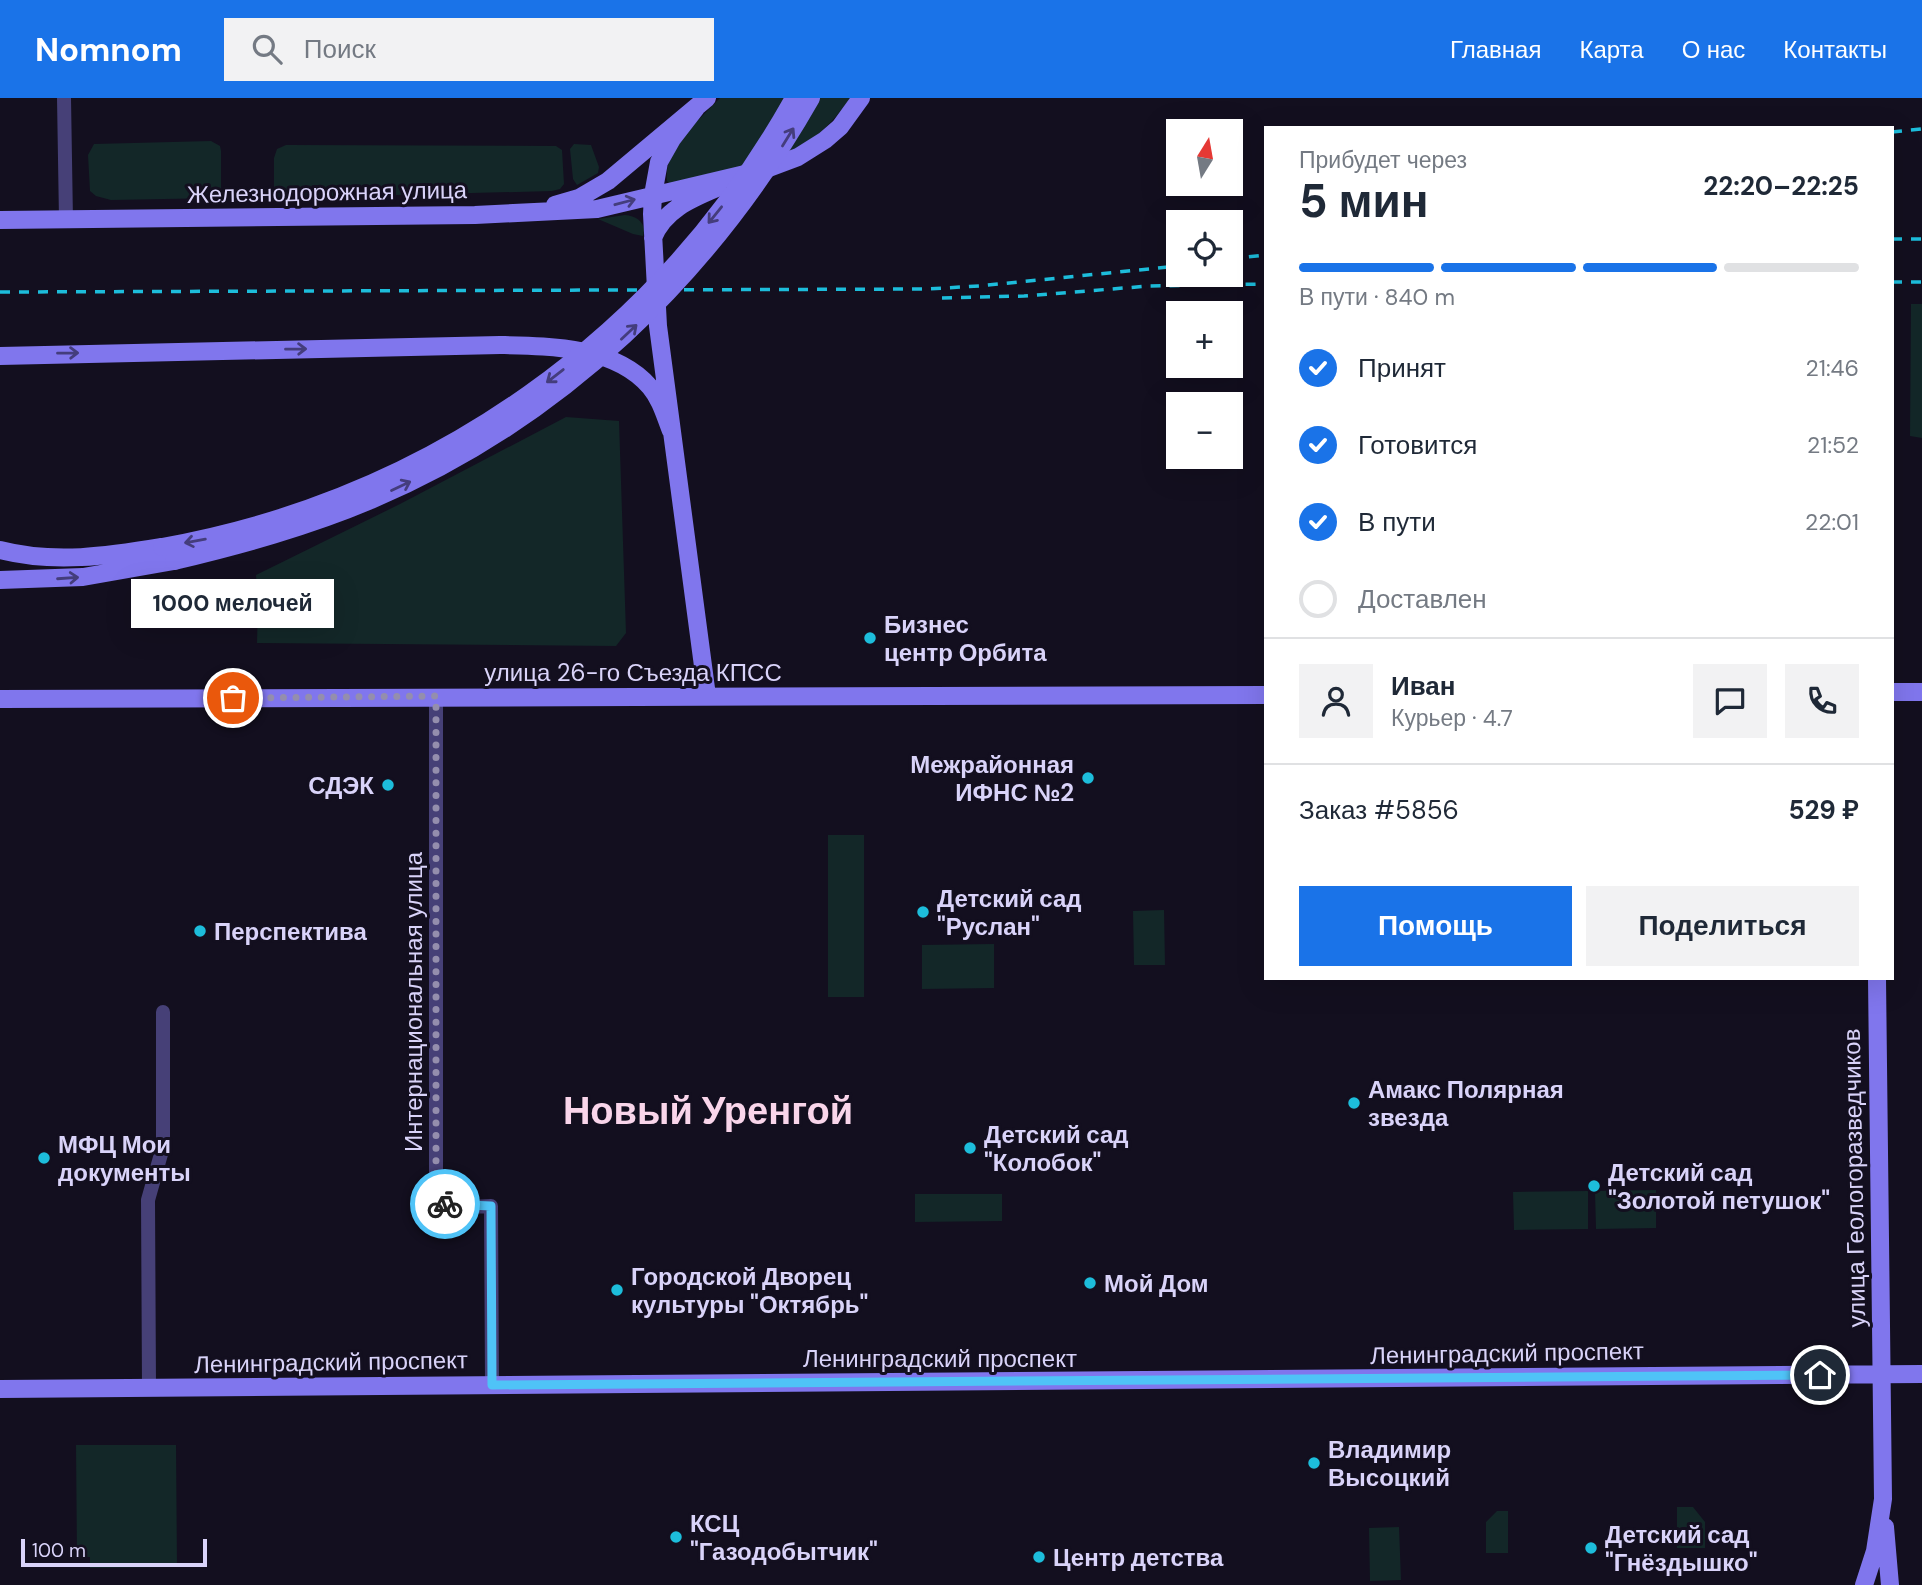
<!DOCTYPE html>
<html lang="ru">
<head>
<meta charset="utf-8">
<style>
  body { margin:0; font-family:"DM Sans",sans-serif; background:#f2f2f3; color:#1f2937; height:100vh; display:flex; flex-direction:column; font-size:26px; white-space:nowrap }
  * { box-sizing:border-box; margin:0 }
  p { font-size:23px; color:#747a83 }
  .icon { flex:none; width:38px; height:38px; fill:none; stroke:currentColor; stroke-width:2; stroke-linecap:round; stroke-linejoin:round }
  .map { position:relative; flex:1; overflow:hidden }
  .drawer { position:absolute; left:1264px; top:28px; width:630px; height:854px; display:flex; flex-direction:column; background:#fff; border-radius:0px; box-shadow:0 7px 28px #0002 }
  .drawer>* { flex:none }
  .needle { width:46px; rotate:11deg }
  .buttons { position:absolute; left:1166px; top:21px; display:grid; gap:14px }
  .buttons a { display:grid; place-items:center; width:77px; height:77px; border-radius:0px; background:#fff; box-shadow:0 7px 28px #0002; font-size:35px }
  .scale { position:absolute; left:21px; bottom:18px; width:186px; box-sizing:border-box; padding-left:7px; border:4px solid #d9d3f9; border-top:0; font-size:19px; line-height:24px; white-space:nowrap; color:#d9d3f9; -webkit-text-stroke:5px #130f1f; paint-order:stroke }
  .pin { position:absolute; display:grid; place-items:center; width:60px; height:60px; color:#fff; margin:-30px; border:4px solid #fff; border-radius:50%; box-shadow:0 2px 7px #0007 }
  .courier { position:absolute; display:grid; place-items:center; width:70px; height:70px; margin:-35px; border:5px solid #4fc3f7; border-radius:50%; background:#fff; color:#222; box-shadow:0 2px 9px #0007 }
  .bubble { position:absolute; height:49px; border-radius:0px; background:#fff; box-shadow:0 7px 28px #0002; font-size:23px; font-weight:700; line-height:49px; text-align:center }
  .head em { font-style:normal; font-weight:700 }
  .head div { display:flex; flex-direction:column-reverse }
  .head { display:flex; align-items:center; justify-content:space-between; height:119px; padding:0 35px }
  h1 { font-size:46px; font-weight:700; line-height:52px }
  .bar { display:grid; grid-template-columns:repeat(4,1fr); gap:10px 7px; align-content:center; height:84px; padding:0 35px }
  .bar i { height:9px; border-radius:5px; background:#e0e1e3 }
  .bar .current { background:#1a73e8 }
  .bar p { grid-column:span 4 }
  .line { display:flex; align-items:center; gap:18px; padding:0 35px; border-top:2px solid #e0e1e3 }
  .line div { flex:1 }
  .round { display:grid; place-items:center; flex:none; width:74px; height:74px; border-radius:0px; background:#f2f2f3 }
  ol { padding:0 35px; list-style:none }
  li { display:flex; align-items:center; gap:21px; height:77px }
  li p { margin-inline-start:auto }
  li .icon { padding:7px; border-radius:50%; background:#1a73e8; color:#fff; stroke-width:4 }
  li:last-child { color:#747a83 }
  li i { width:38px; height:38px; border:4px solid #e0e1e3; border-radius:50% }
  .cta { display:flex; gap:14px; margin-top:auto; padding:14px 35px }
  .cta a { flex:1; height:80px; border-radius:0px; background:#1a73e8; color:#fff; font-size:28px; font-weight:700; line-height:80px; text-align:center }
  .cta a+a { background:#f2f2f3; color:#1f2937 }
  header { display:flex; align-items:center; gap:42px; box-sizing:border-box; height:98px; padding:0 35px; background:#1a73e8; color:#fff }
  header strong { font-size:33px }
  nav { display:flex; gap:38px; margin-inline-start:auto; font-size:24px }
  .search { width:490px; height:63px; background:#f2f2f3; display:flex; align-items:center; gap:18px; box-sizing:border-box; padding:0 24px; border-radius:0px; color:#747a83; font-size:26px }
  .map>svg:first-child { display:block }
  .green { fill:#132728 }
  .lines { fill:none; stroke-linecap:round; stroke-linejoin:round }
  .street { stroke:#464077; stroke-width:14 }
  .secondary { stroke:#8076ed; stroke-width:18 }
  .rail { stroke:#1dbddb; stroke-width:3.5; stroke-dasharray:10 9; stroke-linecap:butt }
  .secondary-bridge { stroke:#8076ed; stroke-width:18 }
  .oneway { stroke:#443d7c }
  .done { stroke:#948ead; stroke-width:7; stroke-dasharray:0 12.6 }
  .route { stroke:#4fc3f7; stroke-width:9 }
  .poi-dot { fill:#1dbddb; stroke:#130f1f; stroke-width:2.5 }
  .labels { text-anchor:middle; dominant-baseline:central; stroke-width:6; stroke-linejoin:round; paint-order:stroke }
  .street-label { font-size:24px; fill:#d9d3f9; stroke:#130f1f }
  .poi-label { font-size:24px; font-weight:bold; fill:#d9d3f9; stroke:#130f1f; text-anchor:start }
  .town-label { font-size:38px; font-weight:bold; fill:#f9d5ea; stroke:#130f1f }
</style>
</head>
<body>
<header>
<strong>Nomnom</strong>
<div class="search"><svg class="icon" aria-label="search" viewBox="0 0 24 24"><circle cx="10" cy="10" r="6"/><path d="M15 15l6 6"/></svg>Поиск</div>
<nav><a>Главная</a><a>Карта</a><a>О нас</a><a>Контакты</a></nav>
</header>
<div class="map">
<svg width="1922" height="1487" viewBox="0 0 1922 1487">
  <rect width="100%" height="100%" fill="#130f1f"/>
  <!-- green -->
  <path class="green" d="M720,0H850C838,17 823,35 805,46C768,69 712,76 670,86L667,83C663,51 700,21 720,0Z
    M211,43L220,48L221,53V95L218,100L111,102L96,98L90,93L88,57L94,46Z
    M574,46L591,47L599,69L598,75L577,87L573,81L570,51Z
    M286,47L556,48L562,52L564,86L560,91L552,93L279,100L274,96V60L277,51Z
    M625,117C637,118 647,125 643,138L633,136L598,121Z
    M1911,206H1922V340L1910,338Z
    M566,319L619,323L626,535L616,548L257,545L258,506L256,477L400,406Z
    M828,737H864V899H828Z
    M1164,812L1165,867H1134L1133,813Z
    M994,846V890L922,891V847Z
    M1656,1092V1130L1596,1131L1595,1093Z
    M1588,1093V1131L1514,1132L1513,1094Z
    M915,1096H1002V1123L915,1124Z
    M76,1347H176L177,1469L90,1470V1459H77Z
    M1677,1409H1693L1705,1424V1450H1677Z
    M1497,1413H1508V1455H1486V1424Z
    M1399,1429L1401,1482L1370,1483L1369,1430Z"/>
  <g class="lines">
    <!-- street -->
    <path class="street" d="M64,0L66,122
      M436,599V1095C443,1115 474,1108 491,1108L492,1287
      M149,1290L148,1102L163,1049V914"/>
    <!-- secondary -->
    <path class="secondary" d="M696,10L672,41L659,64L653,97L652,116L658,228L707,598
      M555,107L579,100L608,83L707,0
      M0,122L475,117L597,111L766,71L798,59L825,42L840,29L861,0
      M653,140C664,112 691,101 717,90
      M0,258L500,247C549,248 615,248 650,289C661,302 665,318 671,333
      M0,452C54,466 108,458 162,449
      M0,482L83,479L174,463
      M1892,594H1922
      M0,601L1265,597
      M0,1291L1922,1276
      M1885,1429L1890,1487
      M1864,1487L1875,1453L1883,1401L1877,880"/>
    <!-- rail -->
    <path class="rail" d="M1892,34L1922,31
      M1892,141H1922
      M1230,161L1265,157
      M1892,184H1922
      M0,194L926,191L979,188L1178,168
      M942,200L1024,198L1149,188L1265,186"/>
    <!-- secondary-bridge -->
    <path class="secondary-bridge" d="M162,449C431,401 661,239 794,0
      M174,463C241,447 307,429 371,402C560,322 710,177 811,0"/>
  </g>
  <!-- one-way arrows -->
  <defs><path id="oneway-shaft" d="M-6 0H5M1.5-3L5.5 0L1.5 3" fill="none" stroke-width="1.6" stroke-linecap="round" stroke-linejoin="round" transform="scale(1.75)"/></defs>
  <g class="oneway">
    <use href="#oneway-shaft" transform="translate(788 39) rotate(-58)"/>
    <use href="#oneway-shaft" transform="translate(625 104) rotate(-15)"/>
    <use href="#oneway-shaft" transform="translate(715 117) rotate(129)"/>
    <use href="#oneway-shaft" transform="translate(629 234) rotate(-43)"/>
    <use href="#oneway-shaft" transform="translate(296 251) rotate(-1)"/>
    <use href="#oneway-shaft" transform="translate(68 255) rotate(-1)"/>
    <use href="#oneway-shaft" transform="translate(555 278) rotate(142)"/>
    <use href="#oneway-shaft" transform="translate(401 388) rotate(-25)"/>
    <use href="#oneway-shaft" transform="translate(195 443) rotate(170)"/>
    <use href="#oneway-shaft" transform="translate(68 480) rotate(-4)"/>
  </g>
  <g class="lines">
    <!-- done -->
    <path class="done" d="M233,600L436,598V1088L439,1101L445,1106"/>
    <!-- route -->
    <path class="route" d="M445,1106L491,1108L492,1287L1820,1277"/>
  </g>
  <!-- markers -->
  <g class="poi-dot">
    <circle cx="870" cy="540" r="7"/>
    <circle cx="1088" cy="680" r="7"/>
    <circle cx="388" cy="687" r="7"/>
    <circle cx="923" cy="814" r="7"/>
    <circle cx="200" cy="833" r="7"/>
    <circle cx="1354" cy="1005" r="7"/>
    <circle cx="970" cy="1050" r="7"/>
    <circle cx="44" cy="1060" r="7"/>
    <circle cx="1594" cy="1088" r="7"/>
    <circle cx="1090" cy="1185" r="7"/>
    <circle cx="617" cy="1192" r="7"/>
    <circle cx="1314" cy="1365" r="7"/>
    <circle cx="676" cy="1439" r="7"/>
    <circle cx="1591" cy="1450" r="7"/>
    <circle cx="1039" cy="1459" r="7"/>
  </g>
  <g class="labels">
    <!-- street labels -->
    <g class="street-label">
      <text transform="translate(327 94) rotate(-1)">Железнодорожная улица</text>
      <text x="633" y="574">улица 26-го Съезда КПСС</text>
      <text transform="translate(413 904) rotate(-90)">Интернациональная улица</text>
      <text transform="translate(1854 1080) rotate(-91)">улица Геологоразведчиков</text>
      <text transform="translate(1507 1255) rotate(-1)">Ленинградский проспект</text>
      <text x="940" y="1260">Ленинградский проспект</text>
      <text transform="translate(331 1264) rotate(-1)">Ленинградский проспект</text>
    </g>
    <!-- poi labels -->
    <g class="poi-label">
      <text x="884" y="526">Бизнес<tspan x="884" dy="28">центр Орбита</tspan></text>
      <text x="1074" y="666" text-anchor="end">Межрайонная<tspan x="1074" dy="28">ИФНС №2</tspan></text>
      <text x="374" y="687" text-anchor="end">СДЭК</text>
      <text x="937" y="800">Детский сад<tspan x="937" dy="28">"Руслан"</tspan></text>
      <text x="214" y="833">Перспектива</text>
      <text x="1368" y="991">Амакс Полярная<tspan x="1368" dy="28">звезда</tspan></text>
      <text x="984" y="1036">Детский сад<tspan x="984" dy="28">"Колобок"</tspan></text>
      <text x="58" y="1046">МФЦ Мои<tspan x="58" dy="28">документы</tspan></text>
      <text x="1608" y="1074">Детский сад<tspan x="1608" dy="28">"Золотой петушок"</tspan></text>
      <text x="631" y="1178">Городской Дворец<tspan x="631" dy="28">культуры "Октябрь"</tspan></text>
      <text x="1104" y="1185">Мой Дом</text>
      <text x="1328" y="1351">Владимир<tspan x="1328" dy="28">Высоцкий</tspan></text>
      <text x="690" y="1425">КСЦ<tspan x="690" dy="28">"Газодобытчик"</tspan></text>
      <text x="1605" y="1436">Детский сад<tspan x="1605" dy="28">"Гнёздышко"</tspan></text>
      <text x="1053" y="1459">Центр детства</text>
    </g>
    <!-- town labels -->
    <g class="town-label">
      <text x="708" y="1013">Новый Уренгой</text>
    </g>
  </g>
</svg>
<div class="buttons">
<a><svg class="needle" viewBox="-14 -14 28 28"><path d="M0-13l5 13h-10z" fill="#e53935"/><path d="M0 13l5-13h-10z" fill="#747a83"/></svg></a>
<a><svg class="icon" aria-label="locate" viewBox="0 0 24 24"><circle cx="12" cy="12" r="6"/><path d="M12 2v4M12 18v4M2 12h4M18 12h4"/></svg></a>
<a>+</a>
<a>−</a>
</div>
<div class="scale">100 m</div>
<div class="pin" style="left:233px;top:600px;background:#ea580c"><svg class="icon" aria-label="bag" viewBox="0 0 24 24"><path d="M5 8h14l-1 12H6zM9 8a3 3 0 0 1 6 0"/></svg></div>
<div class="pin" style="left:1820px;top:1277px;background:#1f2937"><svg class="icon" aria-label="home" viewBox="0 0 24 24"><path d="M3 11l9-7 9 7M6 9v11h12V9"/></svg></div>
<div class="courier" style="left:445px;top:1106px"><svg class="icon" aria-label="bike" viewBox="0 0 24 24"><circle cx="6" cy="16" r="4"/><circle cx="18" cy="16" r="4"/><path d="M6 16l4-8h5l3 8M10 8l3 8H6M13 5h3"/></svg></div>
<div class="bubble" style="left:131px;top:481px;width:203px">1000 мелочей</div>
<section class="drawer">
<div class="head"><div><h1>5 мин</h1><p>Прибудет через</p></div><em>22:20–22:25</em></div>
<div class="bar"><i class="current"></i><i class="current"></i><i class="current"></i><i></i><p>В пути · 840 m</p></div>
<ol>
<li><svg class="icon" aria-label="check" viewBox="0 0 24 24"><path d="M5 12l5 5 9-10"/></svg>Принят<p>21:46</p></li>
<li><svg class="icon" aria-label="check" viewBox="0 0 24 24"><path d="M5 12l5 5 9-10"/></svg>Готовится<p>21:52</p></li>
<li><svg class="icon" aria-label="check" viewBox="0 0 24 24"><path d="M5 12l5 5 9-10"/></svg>В пути<p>22:01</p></li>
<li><i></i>Доставлен</li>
</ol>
<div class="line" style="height:126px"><a class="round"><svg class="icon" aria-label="person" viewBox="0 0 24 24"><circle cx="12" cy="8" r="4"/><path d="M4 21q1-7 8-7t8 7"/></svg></a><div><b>Иван</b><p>Курьер · 4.7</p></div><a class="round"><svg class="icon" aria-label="chat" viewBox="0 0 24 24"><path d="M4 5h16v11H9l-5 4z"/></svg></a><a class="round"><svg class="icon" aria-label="phone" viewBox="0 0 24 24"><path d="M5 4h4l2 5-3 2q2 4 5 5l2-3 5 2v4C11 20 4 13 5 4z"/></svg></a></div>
<div class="line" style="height:91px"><div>Заказ #5856</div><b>529 ₽</b></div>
<div class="cta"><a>Помощь</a><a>Поделиться</a></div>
</section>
</div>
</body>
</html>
